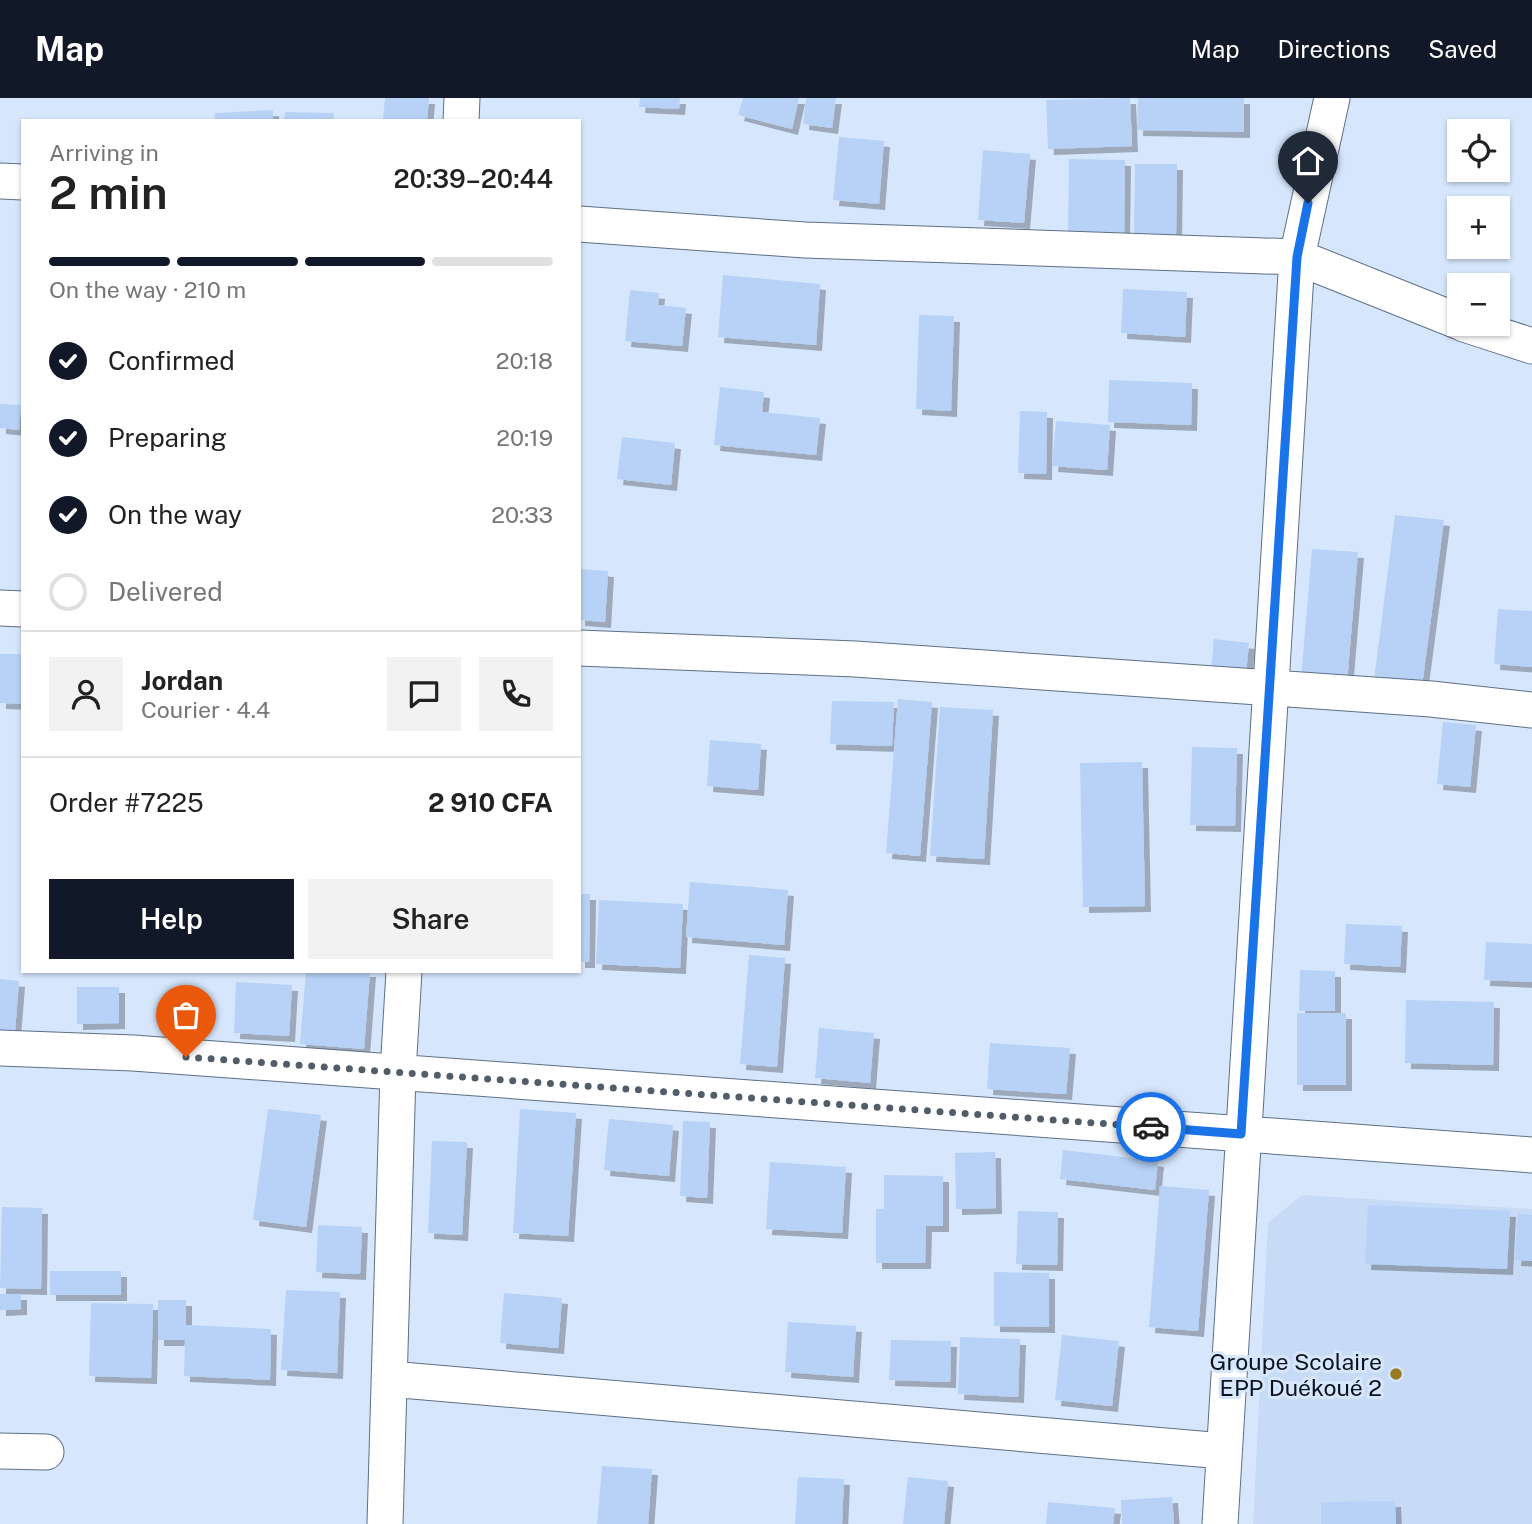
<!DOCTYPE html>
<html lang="en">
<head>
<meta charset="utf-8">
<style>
  body { margin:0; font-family:"Public Sans",sans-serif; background:#f2f2f2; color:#222; height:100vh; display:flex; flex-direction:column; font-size:26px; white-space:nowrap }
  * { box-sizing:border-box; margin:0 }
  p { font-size:23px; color:#767676 }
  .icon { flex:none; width:38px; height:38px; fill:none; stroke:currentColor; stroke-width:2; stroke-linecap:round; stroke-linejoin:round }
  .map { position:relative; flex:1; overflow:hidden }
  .side { position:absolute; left:21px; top:21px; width:560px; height:854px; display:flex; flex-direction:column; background:#fff; border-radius:0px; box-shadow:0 2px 5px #0004 }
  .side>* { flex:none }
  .controls { position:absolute; left:1447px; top:21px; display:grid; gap:14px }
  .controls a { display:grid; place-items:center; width:63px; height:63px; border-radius:0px; background:#fff; box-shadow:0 2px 5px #0004; font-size:35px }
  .pin { position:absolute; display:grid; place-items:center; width:60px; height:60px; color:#fff; margin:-72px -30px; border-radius:50% 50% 50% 0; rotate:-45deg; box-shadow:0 0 7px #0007 }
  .pin .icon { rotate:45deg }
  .courier { position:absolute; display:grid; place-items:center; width:70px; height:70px; margin:-35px; border:5px solid #1a73e8; border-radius:50%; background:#fff; color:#222; box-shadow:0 2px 9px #0007 }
  .head em { font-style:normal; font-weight:600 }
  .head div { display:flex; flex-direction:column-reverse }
  .head { display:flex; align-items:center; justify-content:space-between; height:119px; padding:0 28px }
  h1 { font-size:46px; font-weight:600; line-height:52px }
  .bar { display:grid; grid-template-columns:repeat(4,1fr); gap:10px 7px; align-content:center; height:84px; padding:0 28px }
  .bar i { height:9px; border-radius:5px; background:#e0e0e0 }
  .bar .on { background:#111827 }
  .bar p { grid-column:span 4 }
  .line { display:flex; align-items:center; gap:18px; padding:0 28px; border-top:2px solid #e0e0e0 }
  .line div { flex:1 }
  .round { display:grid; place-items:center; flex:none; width:74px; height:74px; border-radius:0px; background:#f2f2f2 }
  ol { padding:0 28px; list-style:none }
  li { display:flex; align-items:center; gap:21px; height:77px }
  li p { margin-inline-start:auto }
  li .icon { padding:7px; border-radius:50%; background:#111827; color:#fff; stroke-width:4 }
  li:last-child { color:#767676 }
  li i { width:38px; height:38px; border:4px solid #e0e0e0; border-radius:50% }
  .button { display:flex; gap:14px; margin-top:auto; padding:14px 28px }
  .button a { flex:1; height:80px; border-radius:0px; background:#111827; color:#fff; font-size:28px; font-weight:600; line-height:80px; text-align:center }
  .button a+a { background:#f2f2f2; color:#222 }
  header { display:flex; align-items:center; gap:42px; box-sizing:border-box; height:98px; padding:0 35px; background:#111827; color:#fff }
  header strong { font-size:33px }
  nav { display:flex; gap:38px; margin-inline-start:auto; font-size:24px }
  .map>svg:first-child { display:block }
  .built { fill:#c7dbf6 }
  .building { fill:#b7d2f6; filter:url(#shadow) }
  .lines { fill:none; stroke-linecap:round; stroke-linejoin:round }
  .street-casing { stroke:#5d6f87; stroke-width:37 }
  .street { stroke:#fff; stroke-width:35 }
  .done { stroke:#525d6a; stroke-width:7; stroke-dasharray:0 12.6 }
  .route { stroke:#1a73e8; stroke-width:9 }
  .poi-dot { fill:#977a22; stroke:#d6e7fd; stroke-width:2.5 }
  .labels { text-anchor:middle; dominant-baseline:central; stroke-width:6; stroke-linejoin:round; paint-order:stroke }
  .poi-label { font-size:23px; fill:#0b121b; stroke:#d6e7fd; text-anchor:end }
</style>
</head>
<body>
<header>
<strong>Map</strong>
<nav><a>Map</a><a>Directions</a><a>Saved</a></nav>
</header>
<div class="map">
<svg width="1532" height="1426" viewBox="0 0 1532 1426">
  <defs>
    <filter id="shadow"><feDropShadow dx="6" dy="6" stdDeviation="0" flood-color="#0004"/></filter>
  </defs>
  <rect width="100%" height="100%" fill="#d6e7fd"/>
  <!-- built -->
  <path class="built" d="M1302,1097L1532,1111V1426H1253L1268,1125Z"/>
  <!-- building -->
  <path class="building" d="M385,0H429L427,23H383Z
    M640,0H680L679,11L639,9Z
    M743,0H799L792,31L738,17Z
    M806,0H836L832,30L803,26Z
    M1130,0L1132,48L1048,51L1046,2Z
    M1138,0H1244V34L1137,32Z
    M273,12V23H215V15Z
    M285,14L334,15V23H284Z
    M839,39L884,43L879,106L833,102Z
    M983,52L1030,56L1024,125L978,122Z
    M1069,61L1125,62L1124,138L1068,137Z
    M1135,66H1177L1176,137L1134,136Z
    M723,177L820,186L816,247L718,239Z
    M1123,191L1187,194L1185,239L1121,235Z
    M630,192L659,195L658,207L686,210L682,248L625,243Z
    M919,217L954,218L951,313L916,311Z
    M1109,282L1192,285L1191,327L1108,324Z
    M720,289L764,294L762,314L820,320L816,357L714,347Z
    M0,306L21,307L19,332L0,330Z
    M1020,313L1047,314L1046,376L1018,375Z
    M1056,323L1110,327L1107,372L1052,368Z
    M622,339L675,345L671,387L617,381Z
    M1395,417L1444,422L1422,588L1374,582Z
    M1312,451L1358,454L1347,584L1301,581Z
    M579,471L608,473L605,524L579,522Z
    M1498,511L1532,513V569L1494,566Z
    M1214,541L1249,545L1246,575L1211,572Z
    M0,556H23V606L0,605Z
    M898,601L932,604L920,758L886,755Z
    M832,603L894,604L892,648L830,646Z
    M940,609L993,612L984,761L930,758Z
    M1443,624L1476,627L1470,689L1437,686Z
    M710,642L761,646L758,692L707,688Z
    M1192,649L1237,650L1235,728L1190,727Z
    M1142,664L1145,808L1083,809L1080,665Z
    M690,784L788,792L784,847L686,839Z
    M579,796H590L589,864H579Z
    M599,802L683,806L680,870L596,866Z
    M1346,826L1402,828L1400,869L1344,866Z
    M1486,844L1532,846V884L1484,882Z
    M749,857L785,860L777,969L740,966Z
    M1300,872L1335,873V913H1299Z
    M306,873H370L364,951L300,946Z
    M0,881L19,883L15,933L0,932Z
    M236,884L292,887L289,938L234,935Z
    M77,889H119V925L77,926Z
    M1406,902L1494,904L1493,967L1405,965Z
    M1297,915H1346V987H1297Z
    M819,930L874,935L870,985L815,980Z
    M990,945L1070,950L1066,996L987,991Z
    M268,1011L321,1017L306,1129L253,1122Z
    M520,1011L576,1015L568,1138L513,1135Z
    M609,1021L673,1027L669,1078L604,1072Z
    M683,1023L710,1024L707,1100L680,1098Z
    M432,1043L467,1044L462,1137L428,1135Z
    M1063,1052L1158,1063L1155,1092L1060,1081Z
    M995,1054L996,1110L956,1111L955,1055Z
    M770,1064L846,1069L842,1135L766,1131Z
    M884,1077L943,1078V1128H926L925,1165H876V1111H884Z
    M1160,1088L1209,1092L1198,1233L1149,1229Z
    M1368,1107L1510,1113L1507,1171L1365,1166Z
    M2,1109L42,1110L41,1191L0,1190Z
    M1018,1113L1058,1114L1057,1167L1016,1166Z
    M1518,1116L1532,1117V1163L1515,1162Z
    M318,1127L362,1129L360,1176L316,1174Z
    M50,1173H121V1197H50Z
    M994,1174L1049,1175V1229L994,1228Z
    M286,1192L340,1194L337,1275L281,1272Z
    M504,1195L562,1200L558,1250L500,1245Z
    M0,1196H21V1211L0,1212Z
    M158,1202H186V1227L271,1231L270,1282L184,1278L185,1242H158Z
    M91,1205L153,1206L151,1280L89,1278Z
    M788,1224L856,1228L853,1279L785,1274Z
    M1062,1237L1119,1243L1112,1308L1055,1302Z
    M960,1239L1020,1241L1018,1299L958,1296Z
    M891,1242L951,1243L950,1284L889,1282Z
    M602,1368L652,1371L648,1426H597Z
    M798,1379L844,1381L842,1426H795Z
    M908,1379L948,1383L944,1426H903Z
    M1172,1399L1174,1426H1122L1121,1402Z
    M1395,1403L1396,1426H1321V1404Z
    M1048,1404L1115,1410L1113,1426H1046Z"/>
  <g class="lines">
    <defs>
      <path id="street" d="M461,23L462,0
        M0,83L23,84
        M579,126L805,142L1297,159L1460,224
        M1464,226L1532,248
        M0,510L23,511
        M579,550L855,561L1431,601L1532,612
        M0,950L133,955L1532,1057
        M390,1281L1223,1353
        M0,1353L46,1354
        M385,1426L398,974L404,873
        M1220,1426L1297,159L1332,0"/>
    </defs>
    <!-- street casing -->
    <use href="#street" class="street-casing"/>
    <!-- street -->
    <use href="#street" class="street"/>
  </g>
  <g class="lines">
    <!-- done -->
    <path class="done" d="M186,959L1151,1029"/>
    <!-- route -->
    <path class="route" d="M1151,1029L1241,1036L1297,159L1308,105"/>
  </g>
  <!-- markers -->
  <circle class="poi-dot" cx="1396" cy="1276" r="7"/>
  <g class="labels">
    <!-- poi labels -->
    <g class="poi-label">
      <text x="1382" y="1263">Groupe Scolaire<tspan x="1382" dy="26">EPP Duékoué 2</tspan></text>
    </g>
  </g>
</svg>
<div class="controls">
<a><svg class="icon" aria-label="locate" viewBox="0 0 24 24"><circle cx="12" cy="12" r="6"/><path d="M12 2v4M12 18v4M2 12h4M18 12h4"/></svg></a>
<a>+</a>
<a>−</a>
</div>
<div class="pin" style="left:186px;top:959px;background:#ea580c"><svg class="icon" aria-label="bag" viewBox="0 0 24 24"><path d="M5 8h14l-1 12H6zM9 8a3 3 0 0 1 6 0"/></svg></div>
<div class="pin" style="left:1308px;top:105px;background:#1f2937"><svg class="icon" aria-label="home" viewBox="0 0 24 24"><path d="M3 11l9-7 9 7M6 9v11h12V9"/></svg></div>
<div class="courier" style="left:1151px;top:1029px"><svg class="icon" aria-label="car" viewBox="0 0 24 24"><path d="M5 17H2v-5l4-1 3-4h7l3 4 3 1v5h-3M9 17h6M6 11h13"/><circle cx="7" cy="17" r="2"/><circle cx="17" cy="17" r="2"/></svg></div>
<section class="side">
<div class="head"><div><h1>2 min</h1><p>Arriving in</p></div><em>20:39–20:44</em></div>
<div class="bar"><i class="on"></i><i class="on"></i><i class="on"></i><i></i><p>On the way · 210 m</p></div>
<ol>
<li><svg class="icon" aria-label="check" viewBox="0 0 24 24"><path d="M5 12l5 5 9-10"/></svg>Confirmed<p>20:18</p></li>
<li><svg class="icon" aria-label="check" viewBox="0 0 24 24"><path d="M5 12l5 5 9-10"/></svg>Preparing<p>20:19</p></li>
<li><svg class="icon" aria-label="check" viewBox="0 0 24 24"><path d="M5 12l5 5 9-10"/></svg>On the way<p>20:33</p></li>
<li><i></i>Delivered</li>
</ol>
<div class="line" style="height:126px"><a class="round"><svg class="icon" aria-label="person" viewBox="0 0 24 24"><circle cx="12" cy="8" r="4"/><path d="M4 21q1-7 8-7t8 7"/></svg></a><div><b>Jordan</b><p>Courier · 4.4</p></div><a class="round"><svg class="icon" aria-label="chat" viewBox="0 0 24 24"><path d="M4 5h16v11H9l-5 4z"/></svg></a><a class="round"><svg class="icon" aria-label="phone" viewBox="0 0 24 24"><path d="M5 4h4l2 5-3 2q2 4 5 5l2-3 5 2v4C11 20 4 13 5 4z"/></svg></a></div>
<div class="line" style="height:91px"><div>Order #7225</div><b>2 910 CFA</b></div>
<div class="button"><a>Help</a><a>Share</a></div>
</section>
</div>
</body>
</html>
